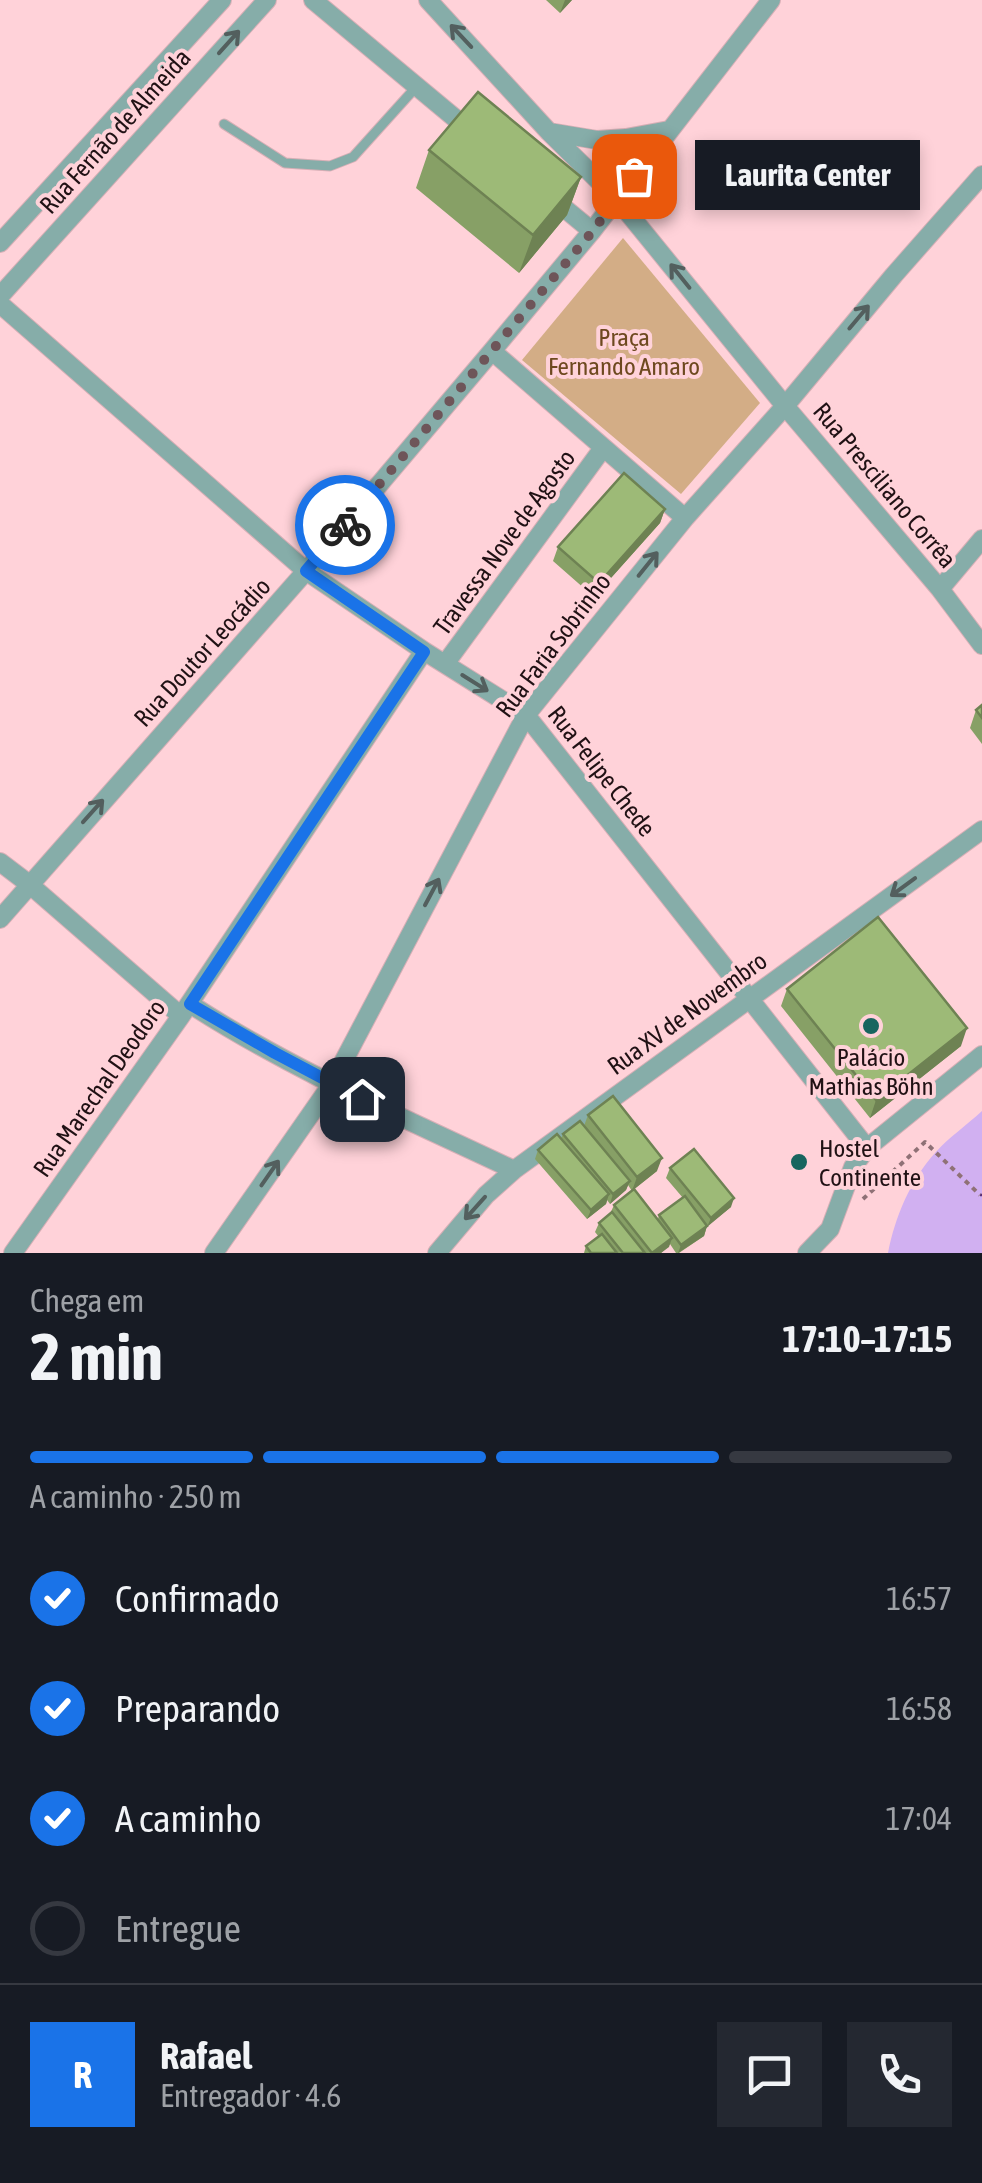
<!DOCTYPE html>
<html lang="pt">
<head>
<meta charset="utf-8">
<style>
  body { margin:0; font-family:"Asap Condensed",sans-serif; background:#242831; color:#f1f3f6; height:100vh; display:flex; flex-direction:column; font-size:38px; white-space:nowrap }
  * { box-sizing:border-box; margin:0 }
  p { font-size:32px; color:#9ea1a6 }
  .icon { flex:none; width:55px; height:55px; fill:none; stroke:currentColor; stroke-width:2; stroke-linecap:round; stroke-linejoin:round }
  .map { position:relative; height:1253px; overflow:hidden }
  .details { display:flex; flex-direction:column; background:#171b24; flex:1 }
  .details>* { flex:none }
  .pin { position:absolute; display:grid; place-items:center; width:85px; height:85px; color:#fff; margin:-42px; border-radius:20px; box-shadow:0 5px 15px #0006 }
  .courier { position:absolute; display:grid; place-items:center; width:100px; height:100px; margin:-50px; border:8px solid #1a73e8; border-radius:50%; background:#fff; color:#222; box-shadow:0 2px 12px #0007 }
  .bubble { position:absolute; height:70px; border-radius:0px; background:#171b24; box-shadow:0 5px 15px #0003; font-size:32px; font-weight:700; line-height:70px; text-align:center }
  .head em { font-style:normal; font-weight:700 }
  .head div { display:flex; flex-direction:column-reverse }
  .head { display:flex; align-items:center; justify-content:space-between; height:170px; padding:0 30px }
  h1 { font-size:65px; font-weight:700; line-height:75px }
  .bar { display:grid; grid-template-columns:repeat(4,1fr); gap:15px 10px; align-content:center; height:120px; padding:0 30px }
  .bar i { height:12px; border-radius:8px; background:#363941 }
  .bar .selected { background:#1a73e8 }
  .bar p { grid-column:span 4 }
  .line { display:flex; align-items:center; gap:25px; padding:0 30px; border-top:2px solid #363941 }
  .line div { flex:1 }
  .round { display:grid; place-items:center; flex:none; width:105px; height:105px; border-radius:0px; background:#242831 }
  ol { padding:0 30px; list-style:none }
  li { display:flex; align-items:center; gap:30px; height:110px }
  li p { margin-inline-start:auto }
  li .icon { padding:10px; border-radius:50%; background:#1a73e8; color:#fff; stroke-width:4 }
  li:last-child { color:#9ea1a6 }
  li i { width:55px; height:55px; border:5px solid #363941; border-radius:50% }
  .map>svg:first-child { display:block }
  .green { fill:#d3ad86 }
  .water { fill:#d1b0f1 }
  .lines { fill:none; stroke-linecap:round; stroke-linejoin:round }
  .ferry { stroke:#592f7a; stroke-width:2.5; stroke-dasharray:12 10; stroke-linecap:butt }
  .service-casing { stroke:#d7afb6; stroke-width:11 }
  .minor-casing { stroke:#d7afb6; stroke-width:20 }
  .path { stroke:#8f7176; stroke-width:4; stroke-dasharray:5 5; stroke-linecap:butt }
  .service { stroke:#86ada9; stroke-width:9 }
  .minor { stroke:#86ada9; stroke-width:18 }
  .wall { fill:#87a066 }
  .shaded-wall { fill:#6e8253 }
  .building { fill:#9dba77; stroke:#6e8253; stroke-width:2.5 }
  .oneway { stroke:#535f5e }
  .done { stroke:#6e5559; stroke-width:10; stroke-dasharray:0 18 }
  .route { stroke:#1a73e8; stroke-width:12 }
  .poi-dot { fill:#18655f; stroke:#ffd2d9; stroke-width:4 }
  .labels { text-anchor:middle; dominant-baseline:central; stroke-width:8; stroke-linejoin:round; paint-order:stroke }
  .street-label { font-size:25px; fill:#201114; stroke:#ffd2d9 }
  .park-label { font-size:25px; fill:#6e491f; stroke:#ffd2d9 }
  .poi-label { font-size:25px; fill:#201114; stroke:#ffd2d9 }
</style>
</head>
<body>
<div class="map">
<svg width="982" height="1253" viewBox="0 0 982 1253">
  <rect width="100%" height="100%" fill="#ffd2d9"/>
  <!-- green -->
  <path class="green" d="M623,238L760,403L681,494L522,360Z"/>
  <!-- water -->
  <path class="water" d="M982,1111V1253H888C895,1217 910,1181 935,1153C948,1138 967,1125 982,1111Z"/>
  <g class="lines">
    <!-- ferry -->
    <path class="ferry" d="M980,1195H982"/>
    <defs>
      <path id="service" d="M224,124L285,163L330,166L353,157L417,86"/>
      <path id="minor" d="M313,0L474,134
        M428,0L549,132L616,198L785,406L940,589L982,645
        M549,132L597,140L626,138L669,130
        M552,198L592,231
        M0,243L222,0
        M0,296L267,0
        M0,304L306,571L424,651L526,715L867,1148
        M492,351L685,518
        M940,589L982,539
        M445,664L603,448
        M0,862L29,884L181,1016
        M0,919L306,571L492,351L592,231L771,0
        M190,1004C292,1070 404,1118 514,1170
        M13,1253L181,1016L424,651
        M214,1253L331,1085L526,715L685,518L785,406L894,275L982,175
        M437,1253L486,1195L514,1170L982,830
        M807,1253L830,1229L853,1167L867,1148L982,1055"/>
    </defs>
    <!-- service casing -->
    <use href="#service" class="service-casing"/>
    <!-- minor casing -->
    <use href="#minor" class="minor-casing"/>
    <!-- path -->
    <path class="path" d="M863,1199L925,1142L980,1195"/>
    <!-- service -->
    <use href="#service" class="service"/>
    <!-- minor -->
    <use href="#minor" class="minor"/>
  </g>
  <!-- wall -->
  <path class="wall" d="M546,0H572L560,13Z
    M429,150L581,177L567,215L519,273L416,188Z
    M665,509L660,523L594,597L553,561L558,547Z
    M982,705V744L970,728L976,710Z
    M787,989L961,1046L870,1118L781,1006Z
    M588,1115L657,1171L634,1189L658,1219L659,1215L683,1198L666,1178L670,1168L731,1207L707,1226L704,1236L679,1253H676L670,1244L661,1253H584L586,1246L599,1237L595,1232L599,1223L610,1214L614,1205L632,1191L628,1185L626,1190L610,1204L607,1200L606,1204L587,1219L535,1159L538,1150L561,1139L563,1134L584,1126Z"/>
  <!-- shaded-wall -->
  <path class="shaded-wall" d="M565,0H572L560,13Z
    M581,177L567,215L519,273L533,235Z
    M665,509L660,523L594,597L599,583Z
    M967,1028L961,1046L870,1118L876,1100Z
    M662,1158L657,1171L632,1191L637,1177Z
    M630,1181L626,1190L610,1204L613,1194Z
    M609,1194L606,1204L587,1219L591,1210Z
    M734,1198L731,1207L707,1227L711,1218Z
    M707,1226L704,1236L678,1253L681,1245Z
    M672,1238L669,1247L661,1253H652Z"/>
  <!-- building -->
  <path class="building" d="M478,92L581,177L533,235L429,150Z
    M624,473L665,509L599,583L558,547Z
    M982,705V718L976,710Z
    M878,917L967,1028L876,1100L787,989Z
    M613,1096L662,1158L637,1177L588,1115Z
    M580,1121L630,1181L613,1194L563,1134Z
    M557,1134L609,1194L591,1210L538,1150Z
    M694,1149L734,1198L711,1218L670,1168Z
    M634,1189L672,1238L652,1253L614,1205Z
    M685,1196L707,1226L681,1245L659,1215Z
    M612,1212L645,1253H623L599,1223Z
    M602,1234L617,1253H591L586,1246Z"/>
  <!-- one-way arrows -->
  <defs><path id="oneway-shaft" d="M-6 0H5M1.5-3L5.5 0L1.5 3" fill="none" stroke-width="1.6" stroke-linecap="round" stroke-linejoin="round" transform="scale(2.5)"/></defs>
  <g class="oneway">
    <use href="#oneway-shaft" transform="translate(461 36) rotate(-133)"/>
    <use href="#oneway-shaft" transform="translate(229 42) rotate(-48)"/>
    <use href="#oneway-shaft" transform="translate(680 276) rotate(-129)"/>
    <use href="#oneway-shaft" transform="translate(859 317) rotate(-50)"/>
    <use href="#oneway-shaft" transform="translate(648 564) rotate(-51)"/>
    <use href="#oneway-shaft" transform="translate(475 683) rotate(32)"/>
    <use href="#oneway-shaft" transform="translate(93 811) rotate(-48)"/>
    <use href="#oneway-shaft" transform="translate(903 887) rotate(144)"/>
    <use href="#oneway-shaft" transform="translate(432 892) rotate(-62)"/>
    <use href="#oneway-shaft" transform="translate(270 1173) rotate(-55)"/>
    <use href="#oneway-shaft" transform="translate(475 1208) rotate(132)"/>
  </g>
  <g class="lines">
    <!-- done -->
    <path class="done" d="M345,525L592,232L634,176"/>
    <!-- route -->
    <path class="route" d="M345,525L306,571L424,652L190,1004L275,1053L362,1099"/>
  </g>
  <!-- markers -->
  <g class="poi-dot">
    <circle cx="871" cy="1026" r="10"/>
    <circle cx="799" cy="1162" r="10"/>
  </g>
  <g class="labels">
    <!-- street labels -->
    <g class="street-label">
      <text transform="translate(115 131) rotate(-48)">Rua Fernão de Almeida</text>
      <text transform="translate(885 485) rotate(50)">Rua Presciliano Corrêa</text>
      <text transform="translate(504 542) rotate(-54)">Travessa Nove de Agosto</text>
      <text transform="translate(553 645) rotate(-53)">Rua Faria Sobrinho</text>
      <text transform="translate(202 652) rotate(-48)">Rua Doutor Leocádio</text>
      <text transform="translate(602 771) rotate(52)">Rua Felipe Chede</text>
      <text transform="translate(687 1013) rotate(-36)">Rua XV de Novembro</text>
      <text transform="translate(99 1088) rotate(-55)">Rua Marechal Deodoro</text>
    </g>
    <!-- park labels -->
    <g class="park-label">
      <text x="624" y="337">Praça<tspan x="624" dy="29">Fernando Amaro</tspan></text>
    </g>
    <!-- poi labels -->
    <g class="poi-label">
      <text x="871" y="1057">Palácio<tspan x="871" dy="29">Mathias Böhn</tspan></text>
      <text x="819" y="1148" text-anchor="start">Hostel<tspan x="819" dy="29">Continente</tspan></text>
    </g>
  </g>
</svg>
<div class="pin" style="left:634px;top:176px;background:#ea580c"><svg class="icon" aria-label="bag" viewBox="0 0 24 24"><path d="M5 8h14l-1 12H6zM9 8a3 3 0 0 1 6 0"/></svg></div>
<div class="pin" style="left:362px;top:1099px;background:#1f2937"><svg class="icon" aria-label="home" viewBox="0 0 24 24"><path d="M3 11l9-7 9 7M6 9v11h12V9"/></svg></div>
<div class="courier" style="left:345px;top:525px"><svg class="icon" aria-label="bike" viewBox="0 0 24 24"><circle cx="6" cy="16" r="4"/><circle cx="18" cy="16" r="4"/><path d="M6 16l4-8h5l3 8M10 8l3 8H6M13 5h3"/></svg></div>
<div class="bubble" style="left:695px;top:140px;width:225px">Laurita Center</div>
</div>
<section class="details">
<div class="head"><div><h1>2 min</h1><p>Chega em</p></div><em>17:10–17:15</em></div>
<div class="bar"><i class="selected"></i><i class="selected"></i><i class="selected"></i><i></i><p>A caminho · 250 m</p></div>
<ol>
<li><svg class="icon" aria-label="check" viewBox="0 0 24 24"><path d="M5 12l5 5 9-10"/></svg>Confirmado<p>16:57</p></li>
<li><svg class="icon" aria-label="check" viewBox="0 0 24 24"><path d="M5 12l5 5 9-10"/></svg>Preparando<p>16:58</p></li>
<li><svg class="icon" aria-label="check" viewBox="0 0 24 24"><path d="M5 12l5 5 9-10"/></svg>A caminho<p>17:04</p></li>
<li><i></i>Entregue</li>
</ol>
<div class="line" style="height:180px"><b class="round" style="background:#1a73e8;color:#fff">R</b><div><b>Rafael</b><p>Entregador · 4.6</p></div><a class="round"><svg class="icon" aria-label="chat" viewBox="0 0 24 24"><path d="M4 5h16v11H9l-5 4z"/></svg></a><a class="round"><svg class="icon" aria-label="phone" viewBox="0 0 24 24"><path d="M5 4h4l2 5-3 2q2 4 5 5l2-3 5 2v4C11 20 4 13 5 4z"/></svg></a></div>
</section>
</body>
</html>
